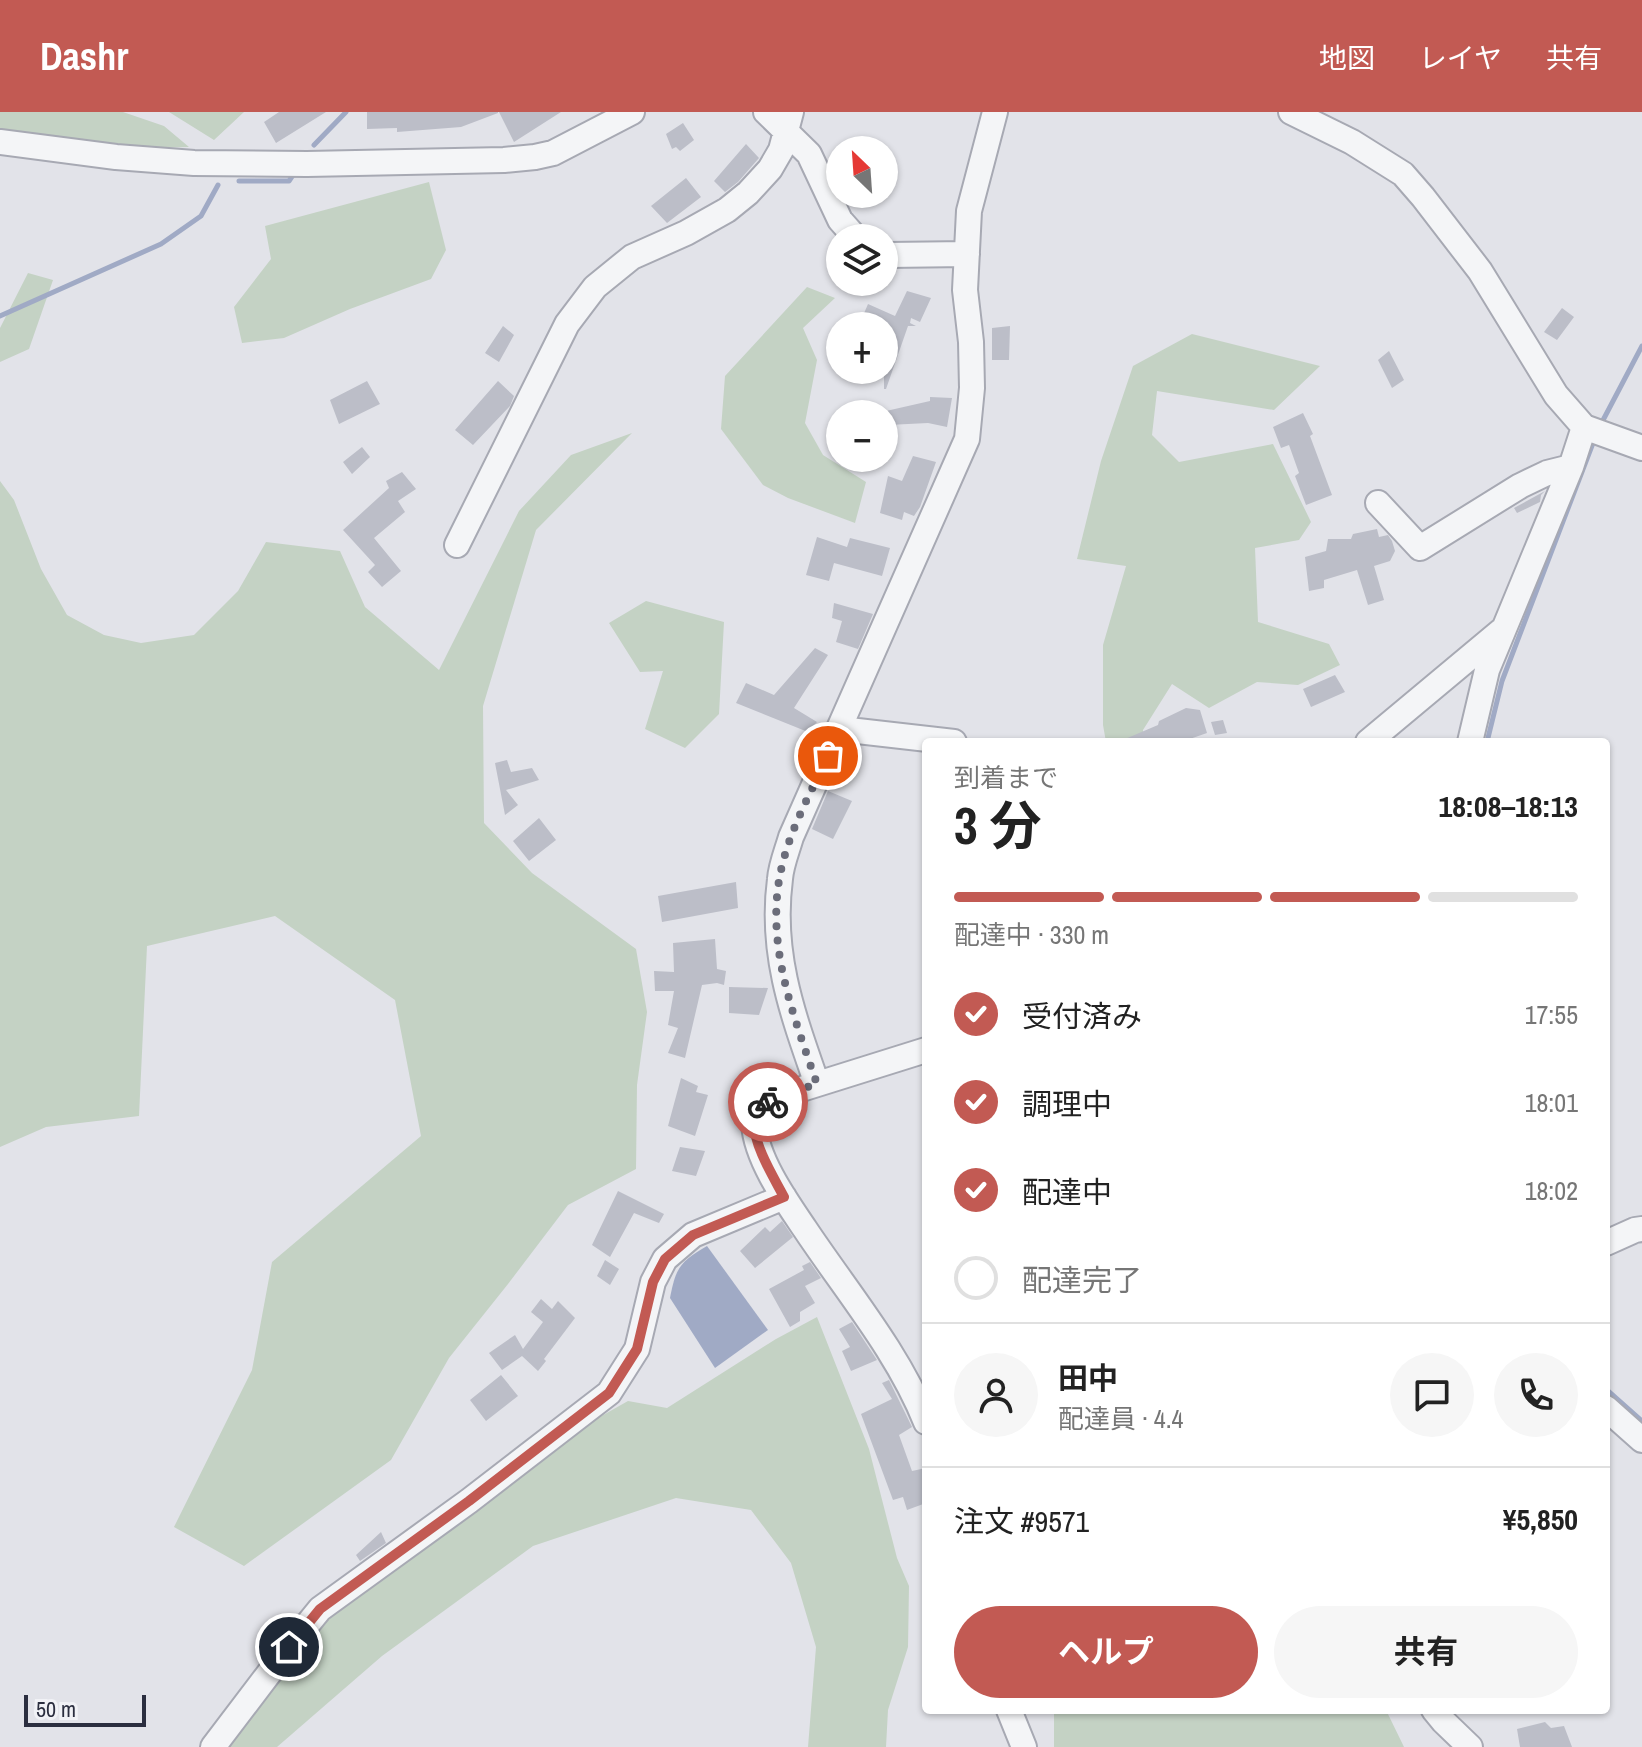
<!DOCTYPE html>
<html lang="ja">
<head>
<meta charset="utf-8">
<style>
  body { margin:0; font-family:"Archivo Narrow","Noto Sans JP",sans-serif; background:#f6f6f6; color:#222; height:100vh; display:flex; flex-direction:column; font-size:30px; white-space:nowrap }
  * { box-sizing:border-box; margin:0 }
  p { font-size:26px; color:#767676 }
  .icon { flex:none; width:44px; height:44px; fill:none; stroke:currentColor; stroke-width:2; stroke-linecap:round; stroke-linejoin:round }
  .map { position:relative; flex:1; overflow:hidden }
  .panel { position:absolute; left:922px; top:626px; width:688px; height:976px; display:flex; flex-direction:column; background:#fff; border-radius:8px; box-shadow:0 2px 6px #0004 }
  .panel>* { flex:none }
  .needle { width:52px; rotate:335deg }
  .tools { position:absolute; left:826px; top:24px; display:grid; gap:16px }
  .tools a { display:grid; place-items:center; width:72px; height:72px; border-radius:50%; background:#fff; box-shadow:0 2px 6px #0004; font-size:40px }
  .scale { position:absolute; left:24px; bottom:20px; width:122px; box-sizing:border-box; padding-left:8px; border:4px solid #2b2e3f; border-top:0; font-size:22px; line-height:28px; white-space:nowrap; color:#2b2e3f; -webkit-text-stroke:6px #f1f2f6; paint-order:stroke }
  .pin { position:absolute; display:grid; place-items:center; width:68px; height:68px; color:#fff; margin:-34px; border:4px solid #fff; border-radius:50%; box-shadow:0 2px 8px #0007 }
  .courier { position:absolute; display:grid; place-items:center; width:80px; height:80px; margin:-40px; border:6px solid #c25a53; border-radius:50%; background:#fff; color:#222; box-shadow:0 2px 10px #0007 }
  .head em { font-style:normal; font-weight:700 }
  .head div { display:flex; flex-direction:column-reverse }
  .head { display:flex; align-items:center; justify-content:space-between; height:136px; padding:0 32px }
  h1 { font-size:52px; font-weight:700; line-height:60px }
  .bar { display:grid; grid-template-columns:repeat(4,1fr); gap:12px 8px; align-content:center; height:96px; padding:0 32px }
  .bar i { height:10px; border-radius:6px; background:#e0e0e0 }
  .bar .current { background:#c25a53 }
  .bar p { grid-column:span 4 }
  .line { display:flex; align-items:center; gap:20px; padding:0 32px; border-top:2px solid #e0e0e0 }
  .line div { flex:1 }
  .round { display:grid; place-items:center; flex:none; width:84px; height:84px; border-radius:42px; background:#f6f6f6 }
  ol { padding:0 32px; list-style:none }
  li { display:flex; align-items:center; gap:24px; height:88px }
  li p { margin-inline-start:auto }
  li .icon { padding:8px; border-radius:50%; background:#c25a53; color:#fff; stroke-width:4 }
  li:last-child { color:#767676 }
  li i { width:44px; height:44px; border:4px solid #e0e0e0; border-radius:50% }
  .action { display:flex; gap:16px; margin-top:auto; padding:16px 32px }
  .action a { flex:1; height:92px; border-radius:48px; background:#c25a53; color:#fff; font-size:32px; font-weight:700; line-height:92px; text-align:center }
  .action a+a { background:#f6f6f6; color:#222 }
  header { display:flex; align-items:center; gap:48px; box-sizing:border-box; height:112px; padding:0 40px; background:#c25a53; color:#fff }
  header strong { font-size:38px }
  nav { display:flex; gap:44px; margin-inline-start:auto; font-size:28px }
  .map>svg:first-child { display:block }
  .green { fill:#c4d2c4 }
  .water { fill:#a0aac5 }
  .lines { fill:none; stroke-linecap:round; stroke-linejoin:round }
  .stream { stroke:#a0aac5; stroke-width:5 }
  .building { fill:#bcbec8 }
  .minor-casing { stroke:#a7a9b3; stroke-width:28 }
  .minor { stroke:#f4f5f7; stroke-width:24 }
  .done { stroke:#6b6d7a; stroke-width:8; stroke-dasharray:0 14.4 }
  .route { stroke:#c25a53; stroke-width:10 }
</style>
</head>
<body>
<header>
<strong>Dashr</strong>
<nav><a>地図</a><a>レイヤ</a><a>共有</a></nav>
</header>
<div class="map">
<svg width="1642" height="1635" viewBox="0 0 1642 1635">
  <rect width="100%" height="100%" fill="#e2e3e9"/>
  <!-- green -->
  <path class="green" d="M0,0H123L164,14L189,35L149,36L0,21Z
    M169,0H244L214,28Z
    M429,70L446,138L431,167L350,197L284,226L242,231L234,195L271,147L265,114Z
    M28,161L53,168L29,237L0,250V216Z
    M807,175L835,186L803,216L817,248L805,311L823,343L866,370L855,411L788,386L763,373L721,317L725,264Z
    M1192,222L1320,254L1274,298L1157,279L1152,323L1179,350L1273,332L1311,410L1299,428L1255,436L1258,510L1329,532L1340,553L1298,573L1257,570L1209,596L1172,572L1143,618L1144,630H1106L1103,613V533L1126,454L1077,447L1101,349L1133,254Z
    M632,321L536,418L483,594L484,711L532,761L636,837L647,900L637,973L636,1057L568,1093L508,1172L449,1246L391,1348L244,1454L174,1415L252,1258L272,1150L421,1024L395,888L275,804L147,834L139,1004L46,1015L0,1035V369L14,388L41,457L67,503L104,523L141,531L194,523L238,479L266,430L340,439L365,495L439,558L519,399L571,343Z
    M646,489L724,510L719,602L685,636L645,617L663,559L640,560L609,511Z
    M817,1205L869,1337L897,1446L909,1474L908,1535L888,1598L886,1635H808L816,1535L791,1451L751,1398L676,1386L533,1434L382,1544L277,1635H220L322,1500L582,1315L628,1289L667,1296L776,1227Z
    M1054,1598H1386L1404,1635H1054Z"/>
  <!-- water -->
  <path class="water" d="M707,1134L768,1218L715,1256L670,1186C676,1155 680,1150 707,1134Z"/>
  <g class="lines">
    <!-- stream -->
    <path class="stream" d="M314,33L346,0
      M239,69H289L293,63
      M0,204L161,132L201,104L218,73
      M1601,312L1642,234
      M1487,630L1502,569L1593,331
      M1606,1277L1642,1309"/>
  </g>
  <!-- building -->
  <path class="building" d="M279,0H326L276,31L264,10Z
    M367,0H498V1L461,15L397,20V16L367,17Z
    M499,0H561L514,30Z
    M683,11L694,28L680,39L676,35L672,37L666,22Z
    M746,32L759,46L738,70L725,80L714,69Z
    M686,66L701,85L667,111L651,94Z
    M907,179L931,186L920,210L911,206L910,211L916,214H908L886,277H884V214H877L862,206L868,192L895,204Z
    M1562,196L1574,205L1557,228L1544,220Z
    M503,214L514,223L499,250L485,241Z
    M1010,214L1009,248H992V216Z
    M1389,239L1404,268L1392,276L1378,248Z
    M367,269L380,292L339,312L330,288Z
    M498,269L514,284L510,294L473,333L455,318Z
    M930,285L952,286L947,315L928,311L888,313L886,299L930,289Z
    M1303,301L1313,322L1310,324L1332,383L1306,393L1295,364L1299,361L1289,333L1281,336L1273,315Z
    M362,335L370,345L352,362L343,350Z
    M913,344L936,350L920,395L914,404L904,400L902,408L880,401L888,364L902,369Z
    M402,360L416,377L398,389L405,400L374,426L401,459L382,475L368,460L375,453L343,418L389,376L386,369Z
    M1545,379L1541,383L1540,390L1517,401L1514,396Z
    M1377,417L1379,425L1388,423L1392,429L1395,439L1390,449L1374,454L1384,488L1368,493L1357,458L1324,468V476L1309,479L1305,445L1326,439L1328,427H1351L1353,422Z
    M817,425L847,435L850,426L890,436L882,464L834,451L829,469L806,463Z
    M834,491L873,502L858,537L836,530L842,509L832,506Z
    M815,536L828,543L794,596L817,610L808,620L736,591L746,571L774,583Z
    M1335,563L1345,580L1311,595L1303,577Z
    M1186,596L1200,598L1207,621L1181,630H1118L1158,613L1159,609Z
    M1223,608L1227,621L1215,623L1211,610Z
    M507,648L511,660L532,656L539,668L506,678L518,693L505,703L495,651Z
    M828,679L852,689L833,727L812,717Z
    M539,706L556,728L529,749L513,729Z
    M736,770L738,796L662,810L658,784Z
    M715,827L717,857L726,859L724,873L717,871L702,873L685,946L668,941L678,916L668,913L674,879H655L654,859L674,860L673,831Z
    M729,875L768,876L759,903L729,901Z
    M681,966L698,974L696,980L708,983L695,1024L668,1014Z
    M680,1035L705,1039L696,1064L672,1059Z
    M618,1079L664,1102L659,1111L634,1101L610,1145L592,1133Z
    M782,1109L793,1125L755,1156L740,1139L765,1115L770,1120Z
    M605,1148L619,1157L610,1173L597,1164Z
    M810,1150L821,1166L805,1174L815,1191L800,1200V1209L790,1215L769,1177L804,1158L802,1154Z
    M541,1187L552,1197L558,1189L575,1206L544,1247L546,1249L538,1259L522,1244L502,1258L489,1241L515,1223L523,1237L543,1210L531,1200Z
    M852,1210L877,1248L851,1259L842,1239L850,1235L839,1217Z
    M501,1263L518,1284L486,1309L470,1288Z
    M889,1268L912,1315L899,1323L912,1359L926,1356V1391L907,1398L903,1385L893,1388L861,1302L892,1287L882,1271Z
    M381,1420L386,1431L360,1449L356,1443Z
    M1545,1610L1551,1616L1564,1614L1572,1635H1520L1517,1617Z"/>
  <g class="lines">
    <defs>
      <path id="minor" d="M766,0L809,42L840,108L856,126
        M1291,0L1352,30L1403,62L1423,85L1480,159L1556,283L1584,315L1642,336
        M0,30L116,45L194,51L307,52L504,48L535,45L553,41L632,0
        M884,141L888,143L967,142
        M1378,391L1420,436L1520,374L1547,361L1571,355
        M457,433L567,212L595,175L632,145L686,121L727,98L748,81L770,57L781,38L791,0
        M840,617L954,630
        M1368,630L1501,519
        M1470,630L1487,558L1571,355L1584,315
        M926,938L776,985C765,992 753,998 754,1012C756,1047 786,1089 805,1117C847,1180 898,1240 926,1310
        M817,972C793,903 770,842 780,767C781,753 787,739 791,725L967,327L972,276L971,230L965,178L969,99L995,0
        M1606,1131L1635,1118L1642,1117
        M1606,1296L1642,1328
        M1009,1598L1024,1635
        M1434,1598L1443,1609L1470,1635
        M213,1635L289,1535L320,1497L469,1389L609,1281L637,1237L653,1170L665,1147L693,1123L784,1085"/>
    </defs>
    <!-- minor casing -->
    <use href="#minor" class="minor-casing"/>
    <!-- minor -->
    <use href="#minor" class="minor"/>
  </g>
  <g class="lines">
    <!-- done -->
    <path class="done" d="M768,990L776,985L817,972C794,905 766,835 780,763C788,721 810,682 828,644"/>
    <!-- route -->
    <path class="route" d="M289,1535L320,1497L469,1389L609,1281L637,1237L653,1170L665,1147L693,1123L784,1085C773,1064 754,1034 754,1010C754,1001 761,994 768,990"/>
  </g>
</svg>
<div class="tools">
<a><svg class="needle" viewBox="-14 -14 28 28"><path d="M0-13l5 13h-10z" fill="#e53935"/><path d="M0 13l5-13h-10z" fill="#767676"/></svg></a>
<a><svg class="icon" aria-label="layers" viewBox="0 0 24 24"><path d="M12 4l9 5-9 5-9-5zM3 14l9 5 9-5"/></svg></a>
<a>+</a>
<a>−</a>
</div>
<div class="scale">50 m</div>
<div class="pin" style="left:828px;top:644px;background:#ea580c"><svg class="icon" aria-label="bag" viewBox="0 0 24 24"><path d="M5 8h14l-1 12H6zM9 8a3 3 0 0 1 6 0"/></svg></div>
<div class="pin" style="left:289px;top:1535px;background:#1f2937"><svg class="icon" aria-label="home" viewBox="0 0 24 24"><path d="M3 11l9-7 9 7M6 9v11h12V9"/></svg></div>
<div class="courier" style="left:768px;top:990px"><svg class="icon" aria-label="bike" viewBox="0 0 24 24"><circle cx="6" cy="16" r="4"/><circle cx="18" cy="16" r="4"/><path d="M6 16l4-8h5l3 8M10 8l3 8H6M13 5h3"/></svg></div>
<section class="panel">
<div class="head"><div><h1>3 分</h1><p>到着まで</p></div><em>18:08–18:13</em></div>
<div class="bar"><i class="current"></i><i class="current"></i><i class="current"></i><i></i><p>配達中 · 330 m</p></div>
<ol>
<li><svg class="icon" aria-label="check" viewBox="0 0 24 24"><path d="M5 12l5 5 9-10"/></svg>受付済み<p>17:55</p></li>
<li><svg class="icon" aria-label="check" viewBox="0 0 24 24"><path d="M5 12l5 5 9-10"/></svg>調理中<p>18:01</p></li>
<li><svg class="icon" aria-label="check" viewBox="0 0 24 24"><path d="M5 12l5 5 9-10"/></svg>配達中<p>18:02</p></li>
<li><i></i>配達完了</li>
</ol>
<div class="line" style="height:144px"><a class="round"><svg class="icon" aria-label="person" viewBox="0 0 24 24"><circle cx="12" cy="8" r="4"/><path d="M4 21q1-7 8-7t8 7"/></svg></a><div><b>田中</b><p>配達員 · 4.4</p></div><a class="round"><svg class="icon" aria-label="chat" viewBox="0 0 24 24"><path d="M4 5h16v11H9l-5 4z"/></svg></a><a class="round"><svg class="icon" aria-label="phone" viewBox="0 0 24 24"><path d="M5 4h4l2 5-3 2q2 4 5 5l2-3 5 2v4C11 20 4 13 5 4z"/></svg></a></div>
<div class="line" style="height:104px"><div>注文 #9571</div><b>¥5,850</b></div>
<div class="action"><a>ヘルプ</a><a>共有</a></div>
</section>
</div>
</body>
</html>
